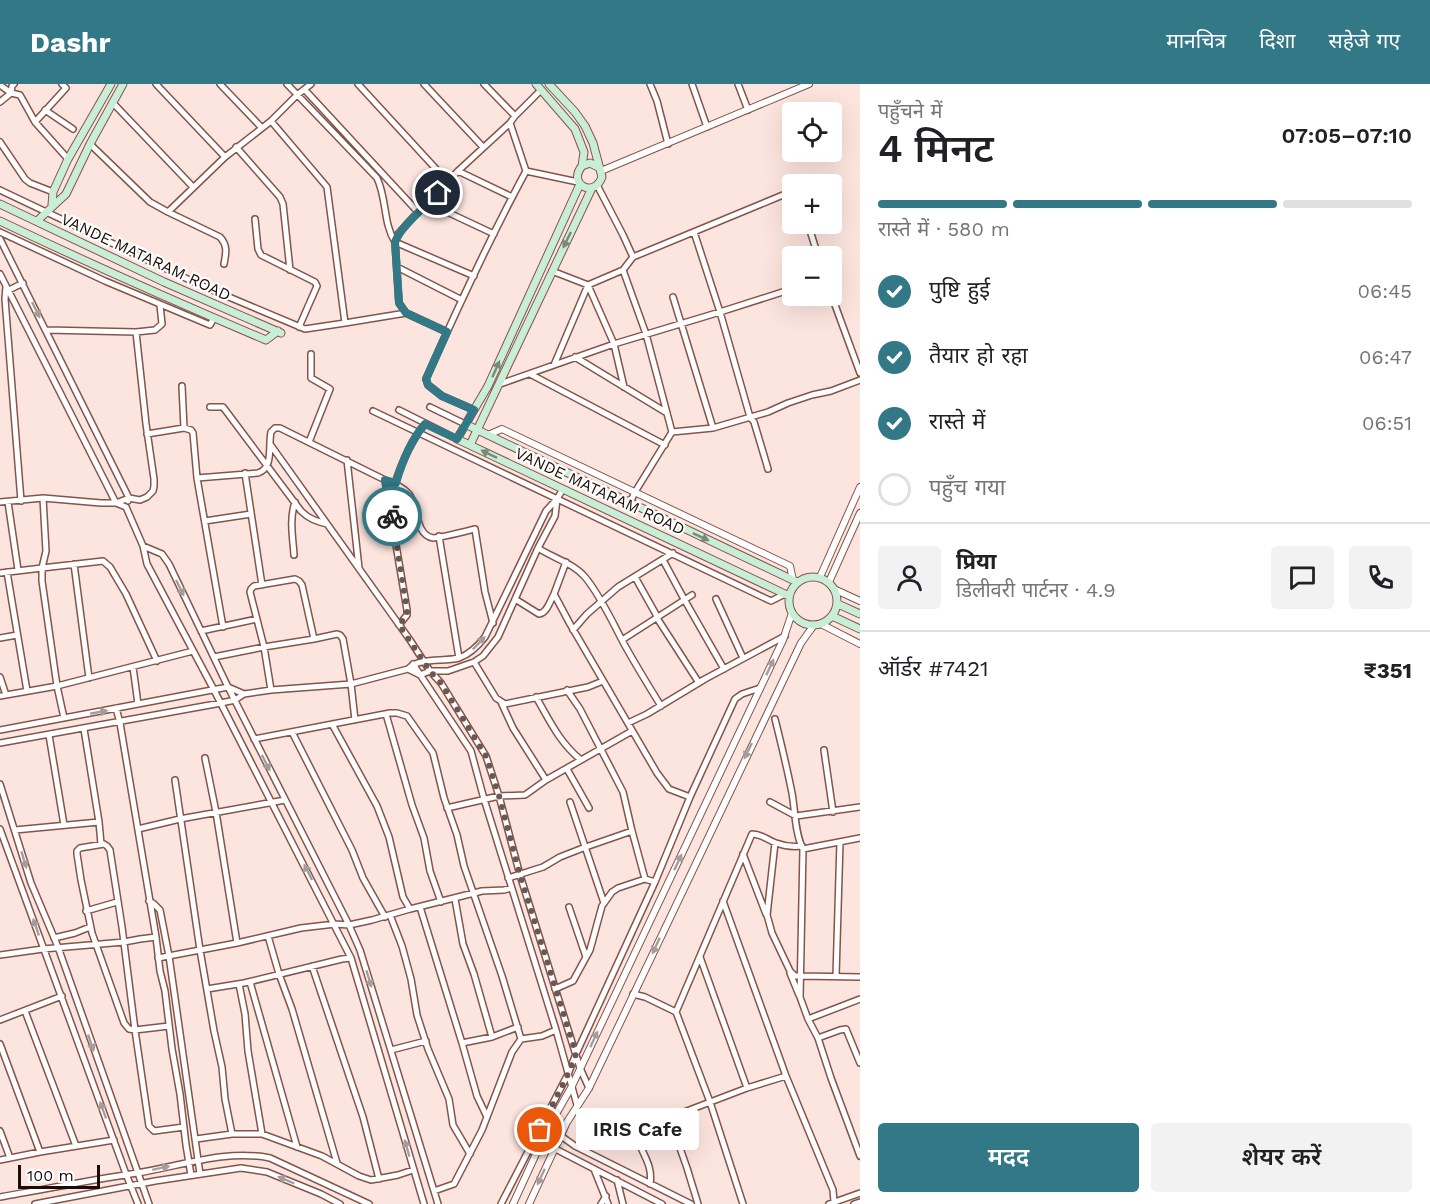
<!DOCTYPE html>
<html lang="hi">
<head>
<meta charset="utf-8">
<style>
  body { margin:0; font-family:"Work Sans","Noto Sans Devanagari",sans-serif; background:#f2f2f2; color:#202124; height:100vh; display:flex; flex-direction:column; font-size:22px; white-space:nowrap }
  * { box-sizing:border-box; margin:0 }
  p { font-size:20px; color:#757577 }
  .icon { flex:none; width:33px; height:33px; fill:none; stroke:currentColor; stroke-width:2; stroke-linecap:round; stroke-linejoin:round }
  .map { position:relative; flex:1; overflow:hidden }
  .panel { display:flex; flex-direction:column; background:#fff; width:570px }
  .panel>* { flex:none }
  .tools { position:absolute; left:782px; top:18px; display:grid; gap:12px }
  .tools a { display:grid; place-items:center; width:60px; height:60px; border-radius:6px; background:#fff; box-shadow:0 6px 24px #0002; font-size:30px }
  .scale { position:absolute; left:18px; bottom:15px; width:82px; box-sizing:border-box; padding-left:6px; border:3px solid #1d0b07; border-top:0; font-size:16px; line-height:21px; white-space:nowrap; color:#1d0b07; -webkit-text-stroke:4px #fff; paint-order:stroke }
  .pin { position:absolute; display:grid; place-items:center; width:51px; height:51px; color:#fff; margin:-26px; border:3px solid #fff; border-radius:50%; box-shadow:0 2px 6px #0007 }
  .courier { position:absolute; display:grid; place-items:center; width:60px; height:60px; margin:-30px; border:4px solid #337886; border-radius:50%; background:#fff; color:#222; box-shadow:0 2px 8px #0007 }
  .bubble { position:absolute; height:42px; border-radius:6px; background:#fff; box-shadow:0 6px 24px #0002; font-size:20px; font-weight:600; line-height:42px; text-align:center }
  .headline em { font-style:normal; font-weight:600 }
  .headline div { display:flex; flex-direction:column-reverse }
  .headline { display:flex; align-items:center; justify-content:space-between; height:102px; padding:0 18px }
  h1 { font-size:39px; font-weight:600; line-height:45px }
  .bar { display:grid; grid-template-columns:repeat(4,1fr); gap:9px 6px; align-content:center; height:72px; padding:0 18px }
  .bar i { height:8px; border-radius:4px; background:#e0e0e0 }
  .bar .on { background:#337886 }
  .bar p { grid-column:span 4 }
  .line { display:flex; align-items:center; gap:15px; padding:0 18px; border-top:2px solid #e0e0e0 }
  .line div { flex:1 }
  .round { display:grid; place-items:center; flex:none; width:63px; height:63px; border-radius:6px; background:#f2f2f2 }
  ol { padding:0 18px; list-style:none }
  li { display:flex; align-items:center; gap:18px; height:66px }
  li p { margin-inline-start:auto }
  li .icon { padding:6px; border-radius:50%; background:#337886; color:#fff; stroke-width:4 }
  li:last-child { color:#757577 }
  li i { width:33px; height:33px; border:3px solid #e0e0e0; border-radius:50% }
  .cta { display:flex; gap:12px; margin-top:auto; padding:12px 18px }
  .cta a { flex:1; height:69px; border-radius:6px; background:#337886; color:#fff; font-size:24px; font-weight:600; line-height:69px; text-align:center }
  .cta a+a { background:#f2f2f2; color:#202124 }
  header { display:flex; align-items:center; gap:36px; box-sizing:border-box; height:84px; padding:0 30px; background:#337886; color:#fff }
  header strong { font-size:28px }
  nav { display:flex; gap:33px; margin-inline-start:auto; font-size:21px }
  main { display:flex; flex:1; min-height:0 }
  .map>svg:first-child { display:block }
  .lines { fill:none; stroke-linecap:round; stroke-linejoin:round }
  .minor-casing { stroke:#845449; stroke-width:8 }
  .tertiary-casing { stroke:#845449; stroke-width:8 }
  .secondary-casing { stroke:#845449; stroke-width:9 }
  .minor { stroke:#fff; stroke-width:5 }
  .tertiary { stroke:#fff; stroke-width:6 }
  .secondary { stroke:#c9eed7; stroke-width:7 }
  .oneway { fill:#7c8879 }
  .oneway2 { fill:#a59d9c }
  .done { stroke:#6b5753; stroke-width:6; stroke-dasharray:0 10.8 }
  .route { stroke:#337886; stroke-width:8 }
  .labels { text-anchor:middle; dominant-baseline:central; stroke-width:4.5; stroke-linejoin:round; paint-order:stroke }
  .street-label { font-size:16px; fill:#1d0b07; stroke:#fff }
</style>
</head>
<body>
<header>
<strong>Dashr</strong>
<nav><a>मानचित्र</a><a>दिशा</a><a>सहेजे गए</a></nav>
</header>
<main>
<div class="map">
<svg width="860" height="1120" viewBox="0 0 860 1120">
  <rect width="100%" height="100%" fill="#fde5df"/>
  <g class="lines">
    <defs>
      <path id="minor" d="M156,0L225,73
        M220,0L262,44
        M287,0L377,94C387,115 383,139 395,158L474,192
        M358,0L448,98
        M424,0L483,63
        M484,0L515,32
        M650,0L657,17L668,60
        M692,0L707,43
        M738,0L748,26
        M0,1L11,9L20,11L35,38L68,75
        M305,6L418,128
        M0,18L11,9L12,2L14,0
        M113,19L193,103
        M45,26L73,45
        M271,37L327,103L345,239L406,229
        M35,38L66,4L62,0
        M510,39L526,87
        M0,58L25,95L30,99L53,108
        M90,60L150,118L168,128L225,73L271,37L297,11L311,0
        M236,63L280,113L283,120L290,186
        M458,87L512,113
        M597,101L623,151L633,173
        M0,106L198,200L305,245L345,239
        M428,119L494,150
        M168,128L220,153C228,162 226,169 224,180
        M255,135L258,165L261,171L315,198L317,202L299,243
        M808,140L818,172
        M0,148L105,197L210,241L214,234
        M694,148L720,228L792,205
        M0,155L129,414L128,417
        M397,183L462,216
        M623,186L646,250L672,348L635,408L630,419
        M552,187L588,201L623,186L633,173L783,111L792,112
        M0,190L116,419L126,423L143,462L147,480L214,606L351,874L424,1120
        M588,201L614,260L624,303
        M6,203L5,215L21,417
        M9,206L23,199
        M831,210L860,289
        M673,213L713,344
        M46,246L136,248L155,246L162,240L160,221
        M447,248L406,229L399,219L395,158L398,150L418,128L428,119L458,87L510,39L515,32L541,6
        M575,273L667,329
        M554,281L588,201
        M530,290L665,361
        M500,300L614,260L720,228L750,333L754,338L768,385
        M182,302L184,344
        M210,323H223L301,427C309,435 316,437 327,440
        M430,323L465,340
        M399,326L457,355
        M474,326L442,312L428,301L426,295C457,225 490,154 526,87L578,98
        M373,327L771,517L785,510
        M672,348L713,344L768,328L788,319L812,311L831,307L860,296
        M147,350L184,344L191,346L193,349L197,394L258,389C274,384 268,362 271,348L275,344H280L385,396C394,399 403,403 409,410C418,422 415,451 433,454C440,454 467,447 475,445L485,508L493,539
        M309,358L330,305L311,294V270
        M270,360L410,556L430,587L441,599L486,672L499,712L520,791L580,984L589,1004
        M347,376L359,484
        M245,389L262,501
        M197,394L223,543
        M385,396L407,526V531L399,541
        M395,399C402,378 411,357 425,340
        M43,414L46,467L42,484L103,477L110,483L126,510L157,577
        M0,418L43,414L101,419H116L129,414L140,416L147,413L153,407L154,402V395L146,340L136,248
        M8,418L18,486
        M205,437L251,430
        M439,452L459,574
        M143,462L162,470L169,480L228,603L349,841L360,866L438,1120
        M538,464C553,474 573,479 585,493C600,511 612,537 623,558C635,580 648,601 661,622
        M294,471C293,454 289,436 295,418
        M663,476L684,515L724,585
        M74,480L89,594
        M7,488L27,607
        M0,489L42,484V497L57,602L64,634
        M635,493L658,534
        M554,510L566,478
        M515,515L539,530C547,529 550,517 554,510L570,540L657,689L669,705L690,713L655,798L645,795L618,804L612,808L602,822L590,866L573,897L555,905
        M716,515L743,574
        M657,534L699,599
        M573,546L587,530L618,503L673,469
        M201,547L257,535
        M0,554L17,551
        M314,555L337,550L340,551L343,555L351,600L355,636
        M622,556L692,511
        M214,573L264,563L314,555L302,501L299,497L295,495L254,502L251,505L250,508L264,563L271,606
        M474,578L496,614L505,620L588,603L603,597
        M413,580L471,667L484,715L556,946L577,1021
        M133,583L138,620
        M408,585L420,591L430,587H448L474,578L483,572L498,553L538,464L555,432L557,415
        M0,593L6,611
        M567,606L580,625L623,708L632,747L645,795
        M0,612L57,602L193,567
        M536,613C550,637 559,658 581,676
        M501,618L513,644L546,696L632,647
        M116,624L120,639L156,853L160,887L165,907L172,965L180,1010L186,1061L191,1091
        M386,630L412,721L424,754L430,787L441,818
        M775,635C781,659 787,684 792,709C795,726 795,750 803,765L800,913L808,935L860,915
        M628,639L647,630L705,595L785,552
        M332,640L377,722L389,753L403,813L410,825
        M84,645L99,738
        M0,646L228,603L244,610
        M292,648L352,766L363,794L385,833
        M49,651L64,741
        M254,655L390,629H397L407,632L433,669L444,714L457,751L464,782L502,892L521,955
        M0,659L221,619L235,616L244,610L271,606L351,600L408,585C420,573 442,578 459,574C470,570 478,562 485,553L546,427L557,415L563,405
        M824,666L833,728
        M205,674L216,728L237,859
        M567,685L589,724
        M175,696L200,866L214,947L222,983L225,1015L232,1050H262L322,1072L359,1092L371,1096L398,1091L413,1086
        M0,700L31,799L58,863L149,1120
        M690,713L735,615L742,610L760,604
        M570,718L604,819
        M770,718L796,732L860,723
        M447,724L499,712L525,711L546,696
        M0,745L126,1090L138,1120
        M138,745L180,735L285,716
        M15,746L99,738L101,760
        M775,759L767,831L772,849L790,887L795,892H800L860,893
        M803,765L860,754
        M743,770L766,830
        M508,794L543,783L560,773L583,764L632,747
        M455,815L463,860L474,890L492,953
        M149,817L154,820L160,826L169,872L200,1090
        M420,823L462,959L477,1012L487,1033
        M569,823L586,873
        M86,827L117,818
        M390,831L402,862L411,895L417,931L428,965L449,1015L453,1041L470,1070
        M268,852L279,890L292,925L337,1079
        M54,854L75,849L90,843
        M0,871L43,865L124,858L140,855L156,853
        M700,873L747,1004
        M158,874L237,859L301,844L335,840L349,841L372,836L410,825L482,807L504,806L511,804
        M312,882L363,1033L379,1095
        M790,889L799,911
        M836,892L840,758
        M250,898L297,1063
        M239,900L245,930L248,967L262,1050
        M207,905L244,899L342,875L351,874
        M633,910L645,913L676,928L710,1018L743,1120
        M25,927L76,1062
        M676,928L752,750C762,750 767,756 776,759C784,762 793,763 802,762
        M808,935L818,954
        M0,936L62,912
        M169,942L135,946L122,843L110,766L107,762L104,760L80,764L77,767V770L81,796L92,849L124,939L129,945L135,946L149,1042L154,1047L184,1043
        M462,959L492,953L518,943
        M0,960L40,1068
        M391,966L426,957
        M860,979L846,945L840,946L818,954L831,994L860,1072
        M786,992L833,1106L834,1118
        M669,1033L687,1084L698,1120
        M547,1046L561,1052L575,1062L691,1120
        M0,1047L10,1074
        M196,1055L232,1050
        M542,1058L662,1120
        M0,1076L40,1068L114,1056
        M594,1085L608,1120
        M617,1096L623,1120
        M650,1100C654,1077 636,1065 637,1046L747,1004L786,992L723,817
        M434,1107L454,1100L482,1046L512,968L521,955L542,952L556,946
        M0,1113C46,1105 91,1096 137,1089C181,1082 226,1065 270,1074L369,1120
        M35,1120L155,1097L241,1084L267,1088L321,1110L340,1120
        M501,1120L568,990L576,970L655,798
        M601,1120L606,1112
        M829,1120L860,1109
        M854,1120L860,1118"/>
      <path id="tertiary" d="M601,87L809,0
        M488,351L502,345L790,482L793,496
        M820,493L860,403
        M829,498L860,429
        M836,506L860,517
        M821,540L860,560
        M513,1120L547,1046L572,1002L783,556L792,529
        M529,1120L567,1038L589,1004L801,559L814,541"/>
      <path id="secondary" d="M536,0L575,45L584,68L582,82
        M549,0L575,28L585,42L593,59L602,93C594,115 567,100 582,82L590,79L598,83
        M580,100L488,302L457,355L789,512
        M0,120L164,198L281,249
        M52,121L53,108L68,75L111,0
        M0,137C88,179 176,218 266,256L278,247
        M37,137L66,110L90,60L123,0
        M465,340L797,498
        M470,361L592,104
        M789 517a24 24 0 1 1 48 0a24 24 0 1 1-48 0Z
        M838,520L860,530
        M832,532L860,545"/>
    </defs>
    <!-- minor casing -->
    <use href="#minor" class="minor-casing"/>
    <!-- tertiary casing -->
    <use href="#tertiary" class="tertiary-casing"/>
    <!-- secondary casing -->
    <use href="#secondary" class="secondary-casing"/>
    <!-- minor -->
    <use href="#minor" class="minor"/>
    <!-- tertiary -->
    <use href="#tertiary" class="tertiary"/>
    <!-- secondary -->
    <use href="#secondary" class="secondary"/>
  </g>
  <!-- one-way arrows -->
  <defs><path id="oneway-solid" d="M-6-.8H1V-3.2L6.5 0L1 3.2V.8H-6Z" transform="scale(1.5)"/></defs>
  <g class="oneway">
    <use href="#oneway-solid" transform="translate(567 156) rotate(116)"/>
    <use href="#oneway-solid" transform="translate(496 285) rotate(-66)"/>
    <use href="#oneway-solid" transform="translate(489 370) rotate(-154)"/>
    <use href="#oneway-solid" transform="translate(701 453) rotate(25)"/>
  </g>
  <g class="oneway2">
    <use href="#oneway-solid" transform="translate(36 226) rotate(64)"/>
    <use href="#oneway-solid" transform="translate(180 504) rotate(64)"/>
    <use href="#oneway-solid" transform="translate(479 559) rotate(-46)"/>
    <use href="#oneway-solid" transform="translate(770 583) rotate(-65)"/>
    <use href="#oneway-solid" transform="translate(99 628) rotate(-11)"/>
    <use href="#oneway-solid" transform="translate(748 667) rotate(116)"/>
    <use href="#oneway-solid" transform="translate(266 679) rotate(63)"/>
    <use href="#oneway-solid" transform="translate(24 776) rotate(73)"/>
    <use href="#oneway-solid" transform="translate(678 778) rotate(-65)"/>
    <use href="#oneway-solid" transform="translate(308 788) rotate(-117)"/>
    <use href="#oneway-solid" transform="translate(36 843) rotate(-109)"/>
    <use href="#oneway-solid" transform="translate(656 862) rotate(115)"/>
    <use href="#oneway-solid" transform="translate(369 895) rotate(73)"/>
    <use href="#oneway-solid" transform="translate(594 955) rotate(-65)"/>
    <use href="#oneway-solid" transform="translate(91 959) rotate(71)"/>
    <use href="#oneway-solid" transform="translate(103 1026) rotate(-110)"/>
    <use href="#oneway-solid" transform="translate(407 1064) rotate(-106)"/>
    <use href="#oneway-solid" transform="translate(161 1084) rotate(-12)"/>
    <use href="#oneway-solid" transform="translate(541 1093) rotate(115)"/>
    <use href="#oneway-solid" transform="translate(286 1096) rotate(-157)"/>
  </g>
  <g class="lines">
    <!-- done -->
    <path class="done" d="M392,432L407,526V531L399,541L430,587L441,599L486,672L499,712L520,791L576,970L568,990L540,1046"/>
    <!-- route -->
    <path class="route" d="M392,432L385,396L396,399C402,378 410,357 425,340L457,355L474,326L442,312L428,301L426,295L447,248L406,229L399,219L395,158C404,138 424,125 438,109"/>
  </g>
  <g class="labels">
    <!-- street labels -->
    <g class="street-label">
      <text transform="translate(146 173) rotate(25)">VANDE MATARAM ROAD</text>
      <text transform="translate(600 407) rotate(25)">VANDE MATARAM ROAD</text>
    </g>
  </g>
</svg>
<div class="tools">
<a><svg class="icon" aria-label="locate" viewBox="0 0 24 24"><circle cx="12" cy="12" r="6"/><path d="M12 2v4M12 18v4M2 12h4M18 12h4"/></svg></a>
<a>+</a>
<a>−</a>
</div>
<div class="scale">100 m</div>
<div class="pin" style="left:540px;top:1046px;background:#ea580c"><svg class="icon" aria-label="bag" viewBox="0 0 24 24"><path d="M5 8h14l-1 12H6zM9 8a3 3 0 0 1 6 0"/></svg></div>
<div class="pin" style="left:438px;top:109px;background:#1f2937"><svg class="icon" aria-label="home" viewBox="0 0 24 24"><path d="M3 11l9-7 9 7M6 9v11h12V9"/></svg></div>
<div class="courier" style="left:392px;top:432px"><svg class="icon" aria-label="bike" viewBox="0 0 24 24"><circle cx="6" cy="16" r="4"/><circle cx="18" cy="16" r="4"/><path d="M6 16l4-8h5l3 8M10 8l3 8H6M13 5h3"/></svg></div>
<div class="bubble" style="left:576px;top:1024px;width:123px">IRIS Cafe</div>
</div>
<section class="panel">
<div class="headline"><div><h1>4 मिनट</h1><p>पहुँचने में</p></div><em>07:05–07:10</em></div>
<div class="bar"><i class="on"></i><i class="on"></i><i class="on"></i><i></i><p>रास्ते में · 580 m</p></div>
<ol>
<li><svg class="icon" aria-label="check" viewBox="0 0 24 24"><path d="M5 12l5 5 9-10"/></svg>पुष्टि हुई<p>06:45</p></li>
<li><svg class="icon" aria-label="check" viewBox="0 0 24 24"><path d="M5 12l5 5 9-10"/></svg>तैयार हो रहा<p>06:47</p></li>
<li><svg class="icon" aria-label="check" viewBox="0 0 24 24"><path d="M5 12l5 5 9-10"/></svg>रास्ते में<p>06:51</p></li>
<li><i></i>पहुँच गया</li>
</ol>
<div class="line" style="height:108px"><a class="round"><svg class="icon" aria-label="person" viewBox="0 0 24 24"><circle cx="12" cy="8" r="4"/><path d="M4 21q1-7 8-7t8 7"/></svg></a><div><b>प्रिया</b><p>डिलीवरी पार्टनर · 4.9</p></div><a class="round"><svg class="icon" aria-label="chat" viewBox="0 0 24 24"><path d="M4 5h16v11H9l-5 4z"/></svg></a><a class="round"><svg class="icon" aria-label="phone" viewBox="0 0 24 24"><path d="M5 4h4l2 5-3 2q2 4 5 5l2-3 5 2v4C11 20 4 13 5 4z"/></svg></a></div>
<div class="line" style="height:78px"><div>ऑर्डर #7421</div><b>₹351</b></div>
<div class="cta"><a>मदद</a><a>शेयर करें</a></div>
</section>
</main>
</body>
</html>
